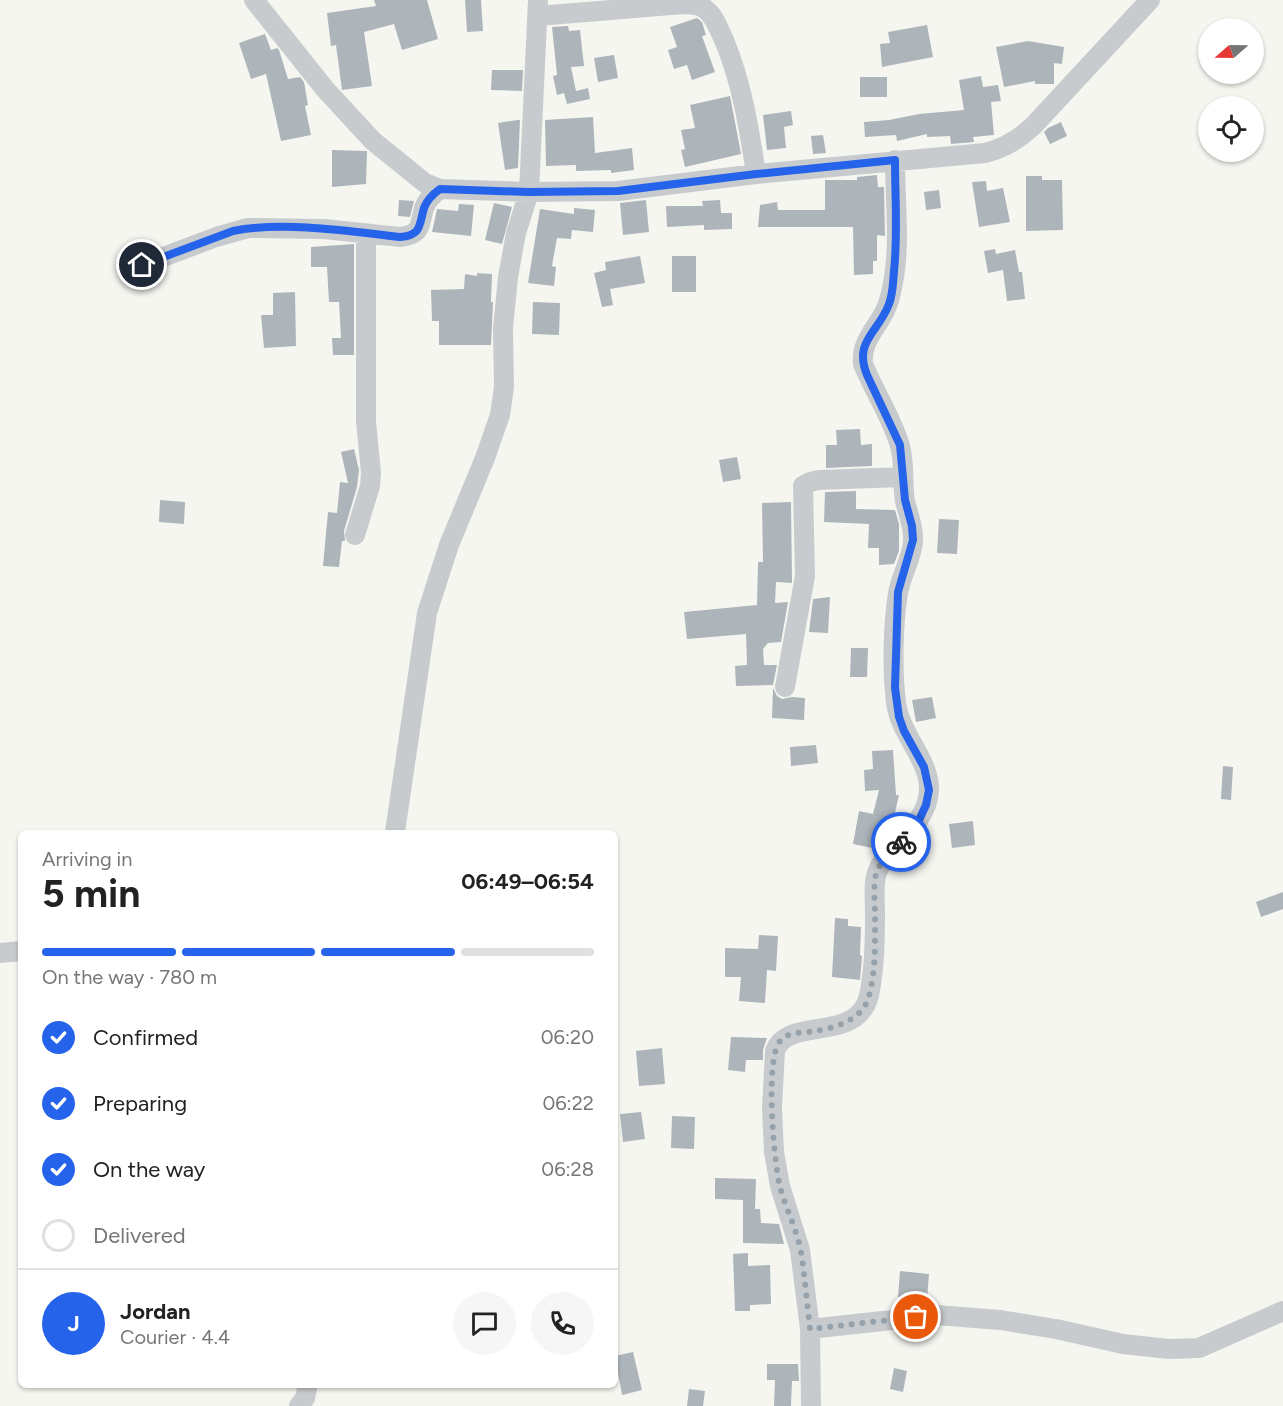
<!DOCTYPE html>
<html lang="en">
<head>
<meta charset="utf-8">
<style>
  body { margin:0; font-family:Figtree,sans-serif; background:#f6f6f6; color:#222; height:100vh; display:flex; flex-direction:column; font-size:22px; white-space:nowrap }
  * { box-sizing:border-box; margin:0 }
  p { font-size:20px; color:#767676 }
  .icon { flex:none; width:33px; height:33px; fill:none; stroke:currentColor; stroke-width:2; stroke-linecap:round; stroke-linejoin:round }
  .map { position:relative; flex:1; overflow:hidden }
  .sheet { position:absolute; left:18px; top:830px; width:600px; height:558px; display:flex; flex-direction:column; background:#fff; border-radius:9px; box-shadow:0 2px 4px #0004 }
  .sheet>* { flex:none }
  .needle { width:39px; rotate:250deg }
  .tools { position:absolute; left:1198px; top:18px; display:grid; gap:12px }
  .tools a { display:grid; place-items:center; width:66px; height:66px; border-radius:50%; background:#fff; box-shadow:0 2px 4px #0004; font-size:30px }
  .pin { position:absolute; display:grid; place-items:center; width:51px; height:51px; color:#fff; margin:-26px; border:3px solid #fff; border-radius:50%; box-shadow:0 2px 6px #0007 }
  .courier { position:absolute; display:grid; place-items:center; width:60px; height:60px; margin:-30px; border:4px solid #2563eb; border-radius:50%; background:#fff; color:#222; box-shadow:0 2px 8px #0007 }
  .head em { font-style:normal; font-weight:700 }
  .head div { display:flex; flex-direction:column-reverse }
  .head { display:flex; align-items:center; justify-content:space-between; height:102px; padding:0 24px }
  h1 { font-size:39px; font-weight:700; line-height:45px }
  .bar { display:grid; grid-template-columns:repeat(4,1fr); gap:9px 6px; align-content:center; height:72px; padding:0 24px }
  .bar i { height:8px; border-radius:4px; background:#e0e0e0 }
  .bar .active { background:#2563eb }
  .bar p { grid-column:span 4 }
  .line { display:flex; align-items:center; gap:15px; padding:0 24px; border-top:2px solid #e0e0e0 }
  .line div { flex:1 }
  .round { display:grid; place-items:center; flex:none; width:63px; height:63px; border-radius:32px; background:#f6f6f6 }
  ol { padding:0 24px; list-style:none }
  li { display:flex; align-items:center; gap:18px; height:66px }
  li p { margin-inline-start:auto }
  li .icon { padding:6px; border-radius:50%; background:#2563eb; color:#fff; stroke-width:4 }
  li:last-child { color:#767676 }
  li i { width:33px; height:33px; border:3px solid #e0e0e0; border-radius:50% }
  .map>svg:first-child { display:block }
  .building { fill:#adb5bb }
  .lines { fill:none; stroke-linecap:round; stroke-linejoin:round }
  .minor { stroke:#c8cbce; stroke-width:20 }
  .done { stroke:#96a2ab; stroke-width:6; stroke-dasharray:0 10.8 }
  .route { stroke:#2563eb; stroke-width:8 }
</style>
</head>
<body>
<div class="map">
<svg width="1283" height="1406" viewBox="0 0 1283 1406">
  <rect width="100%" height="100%" fill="#f6f6f1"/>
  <!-- building -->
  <path class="building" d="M374,0H427L438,39L402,50L394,24L364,32L372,86L342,90L336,45L331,46L327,13L376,6Z
    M465,0H481L483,31L467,32Z
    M697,18L702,22L706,35L702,36L715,72L692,80L687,65L674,69L668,50L677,47L670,27Z
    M927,25L933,57L882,67L880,44L890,43L888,32Z
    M568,26L569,31L580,30L584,66L571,67L576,91L588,88L590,99L567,104L564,93L557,95L553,76L557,75L552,27Z
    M265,34L271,50L277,48L279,50L288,79L300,77L304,82L308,105L305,106L311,135L281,141L266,74L251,79L239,43Z
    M1028,41L1064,47L1062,64L1054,63V84H1035V81L1004,87L996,47Z
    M614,55L618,78L598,82L594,58Z
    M492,70H523L522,91L491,90Z
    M981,76L983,87L998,85L1001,101L991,102L994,135L973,137L974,142L951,144L950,136L927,137V134L897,141L896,135L865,137L864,122L889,120L919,114L964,110L959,80Z
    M860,77H887V97H860Z
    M730,96L741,154L685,167L681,150L685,149L681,130L695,128L690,105Z
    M791,111L793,125L784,127L786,148L767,150L763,115Z
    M593,117L595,153L632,148L634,170L611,173V170L576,171V165L546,166L545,120Z
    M517,120H520L518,168L505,170L498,123Z
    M1061,122L1067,136L1050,144L1044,132L1048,128Z
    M823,135L826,153L813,154L811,136Z
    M332,150L367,151L366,184L332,187Z
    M877,175L878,187H884L885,236L877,235V261H873V274L854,275L853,227H758L760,205L777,202L778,210H825V180H857V177Z
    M1026,176H1042V180H1062L1063,230L1026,231Z
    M986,181L987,191L1003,188L1010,222L979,227L972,182Z
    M939,190L941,208L926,210L924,192Z
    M399,200L414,201L410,217L398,216Z
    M646,200L649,232L623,235L620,203Z
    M720,200L721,213H732V229L704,230V225L667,227L666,206H703L702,201Z
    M494,203L512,207L502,244L485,240Z
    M459,204L474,205L471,236L432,232L437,209L458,211Z
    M574,208L595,210L593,232L572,230L571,239L557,238L552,266L556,267L554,286L528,283L540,209L574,214Z
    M354,244V355H333L332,338H341L339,302H329L327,267H311V247Z
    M995,249L996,254L1015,250L1019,272H1022L1025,299L1007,301L1003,270L988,273L984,251Z
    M640,256L645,283L610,289L613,305L602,307L594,273L606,270L605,262Z
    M672,256H696V292H672Z
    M477,273L492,274L491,302H493L491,345H439V321H432L431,290L464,289L465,274L477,276Z
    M295,292L296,346L264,348L261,315H273V293Z
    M533,302L560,303L559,335L532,334Z
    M860,429L861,445L872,444V466L826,468V445H837L836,430Z
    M354,449L359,470L357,487L344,531L345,541H342L339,567L323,566L328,512L337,513L340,482L348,483L341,452Z
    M737,457L741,479L723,482L719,460Z
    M856,491V509L895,510L899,524V551L894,564L879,565V548H868L869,524L824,522L825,492Z
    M160,500L185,502L184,524L159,522Z
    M791,502L792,583L776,582L775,603L788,602L781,642L768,643L763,649L764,665H777L773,685L736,686L735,666L747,665L746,634L687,639L684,612L757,605L758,562H763L762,503Z
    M939,519L959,520L957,554L937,553Z
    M830,597L828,633L809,632L813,599Z
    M851,648H868L867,677H850Z
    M773,688L777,696L782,699L792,697L805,698L804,720L772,718Z
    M932,697L936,718L916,722L912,700Z
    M816,745L818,763L791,766L790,747Z
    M893,750L896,795H899L890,834L877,849L853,844L859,811L873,814L879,790L865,791L864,770L873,769L872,751Z
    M1223,766L1233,767L1231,800L1221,799Z
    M973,821L975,845L952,848L949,824Z
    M1283,892V909L1261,917L1256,902Z
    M835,918L848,919V926L861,927L860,955L862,956L860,980L832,977Z
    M759,935L778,936L776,971L767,970L765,1003L739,1001L741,977H725V948L758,949Z
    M731,1037L767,1038L763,1050V1060H746L745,1072L728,1070Z
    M662,1048L665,1084L639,1086L636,1051Z
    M641,1112L645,1139L623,1142L620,1114Z
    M672,1116L695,1117L694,1149L671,1148Z
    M715,1178L756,1179L755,1209H760L761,1223L779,1224L784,1244L743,1243V1200L715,1199Z
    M748,1253V1266L770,1265L771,1304L750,1305V1311H735L733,1254Z
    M900,1271L929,1274L927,1300L898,1297Z
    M633,1352L642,1390L622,1395L615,1356Z
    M767,1364H798L799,1381H792L791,1406H774L775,1380H767Z
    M894,1368L907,1371L903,1392L890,1389Z
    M689,1389L705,1391L703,1406H687Z"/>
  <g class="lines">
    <!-- minor -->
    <path class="minor" d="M254,0L325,89L373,141L425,183L440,189L529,192L618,191L756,174L985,153C1005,148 1019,139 1034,125L1150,0
      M538,16L683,4C691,4 699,4 705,9C715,16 719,30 724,40C742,83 749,128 756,174
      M142,265L216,237L248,228L324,229L400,237C423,234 419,225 424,208C427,200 433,194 440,189
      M355,535L370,486L371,473L366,421V233
      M785,687L805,576L803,486L810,482L819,480L902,477
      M395,832L427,613L449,545L485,458L500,415L504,387L503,328L508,277L516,233L529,192L538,0
      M0,953L21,951
      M810,1329L937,1315L1000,1320L1056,1329L1123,1344L1169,1349L1199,1348L1283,1311
      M299,1406L305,1398L308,1384
      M811,1406L810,1329L800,1250L780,1186L774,1152L772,1108L775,1051C786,1018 848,1041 866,1004C870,996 871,986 872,977C875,956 875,935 875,914C875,903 874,893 875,882C878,847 927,832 929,790C930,760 899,733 896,702C892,671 893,624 898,593C901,575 912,559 913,541C914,527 908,514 905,501C902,483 905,464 900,446C892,418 874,391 863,364C861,345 872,333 881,318C887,309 890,299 892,288C901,246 895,203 895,160"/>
  </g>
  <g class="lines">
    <!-- done -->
    <path class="done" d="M901,842C891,852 880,861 876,874C873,887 875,902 875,915C875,942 876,970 869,996C864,1019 836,1028 815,1031C803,1033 790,1031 781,1040C764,1056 774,1163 780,1187C786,1209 797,1230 801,1252C805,1278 807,1303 810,1329L916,1317"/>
    <!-- route -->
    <path class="route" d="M142,265L233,231C283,221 349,231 400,237C422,235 419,225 424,208C427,200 433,194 440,189L528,192L618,191L756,174L895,160C895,198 898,234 894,271C893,282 893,294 889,304C879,332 853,341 867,375L900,445L905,500L912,526L913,540L898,592L895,688L899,717L904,731L924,767L929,790L926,805L919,820L901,842"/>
  </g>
</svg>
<div class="tools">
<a><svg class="needle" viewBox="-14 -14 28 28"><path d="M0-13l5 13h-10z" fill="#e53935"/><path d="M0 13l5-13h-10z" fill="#767676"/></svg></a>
<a><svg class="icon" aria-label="locate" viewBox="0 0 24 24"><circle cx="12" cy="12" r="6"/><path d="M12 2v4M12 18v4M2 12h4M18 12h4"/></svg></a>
</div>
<div class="pin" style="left:916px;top:1317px;background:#ea580c"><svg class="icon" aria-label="bag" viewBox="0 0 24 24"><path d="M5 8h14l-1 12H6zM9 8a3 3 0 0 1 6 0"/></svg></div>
<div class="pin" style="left:142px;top:265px;background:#1f2937"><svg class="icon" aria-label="home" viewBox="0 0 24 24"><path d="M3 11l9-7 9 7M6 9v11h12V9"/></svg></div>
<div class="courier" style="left:901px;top:842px"><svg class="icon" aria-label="bike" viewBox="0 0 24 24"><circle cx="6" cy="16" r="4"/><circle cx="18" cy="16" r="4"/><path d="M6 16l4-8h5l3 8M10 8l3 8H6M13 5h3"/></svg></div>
<section class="sheet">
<div class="head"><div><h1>5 min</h1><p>Arriving in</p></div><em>06:49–06:54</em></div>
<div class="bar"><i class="active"></i><i class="active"></i><i class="active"></i><i></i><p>On the way · 780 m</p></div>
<ol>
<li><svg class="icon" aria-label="check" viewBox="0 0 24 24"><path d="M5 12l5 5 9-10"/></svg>Confirmed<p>06:20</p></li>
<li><svg class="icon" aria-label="check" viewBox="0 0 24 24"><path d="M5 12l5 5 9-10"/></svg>Preparing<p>06:22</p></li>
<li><svg class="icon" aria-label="check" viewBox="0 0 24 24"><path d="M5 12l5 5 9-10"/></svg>On the way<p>06:28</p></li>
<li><i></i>Delivered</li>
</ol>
<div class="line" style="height:108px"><b class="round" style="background:#2563eb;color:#fff">J</b><div><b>Jordan</b><p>Courier · 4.4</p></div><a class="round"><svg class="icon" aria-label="chat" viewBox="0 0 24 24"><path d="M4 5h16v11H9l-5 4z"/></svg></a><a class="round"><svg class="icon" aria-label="phone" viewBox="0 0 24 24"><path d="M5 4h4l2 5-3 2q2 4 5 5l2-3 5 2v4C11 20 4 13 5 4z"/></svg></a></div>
</section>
</div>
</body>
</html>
